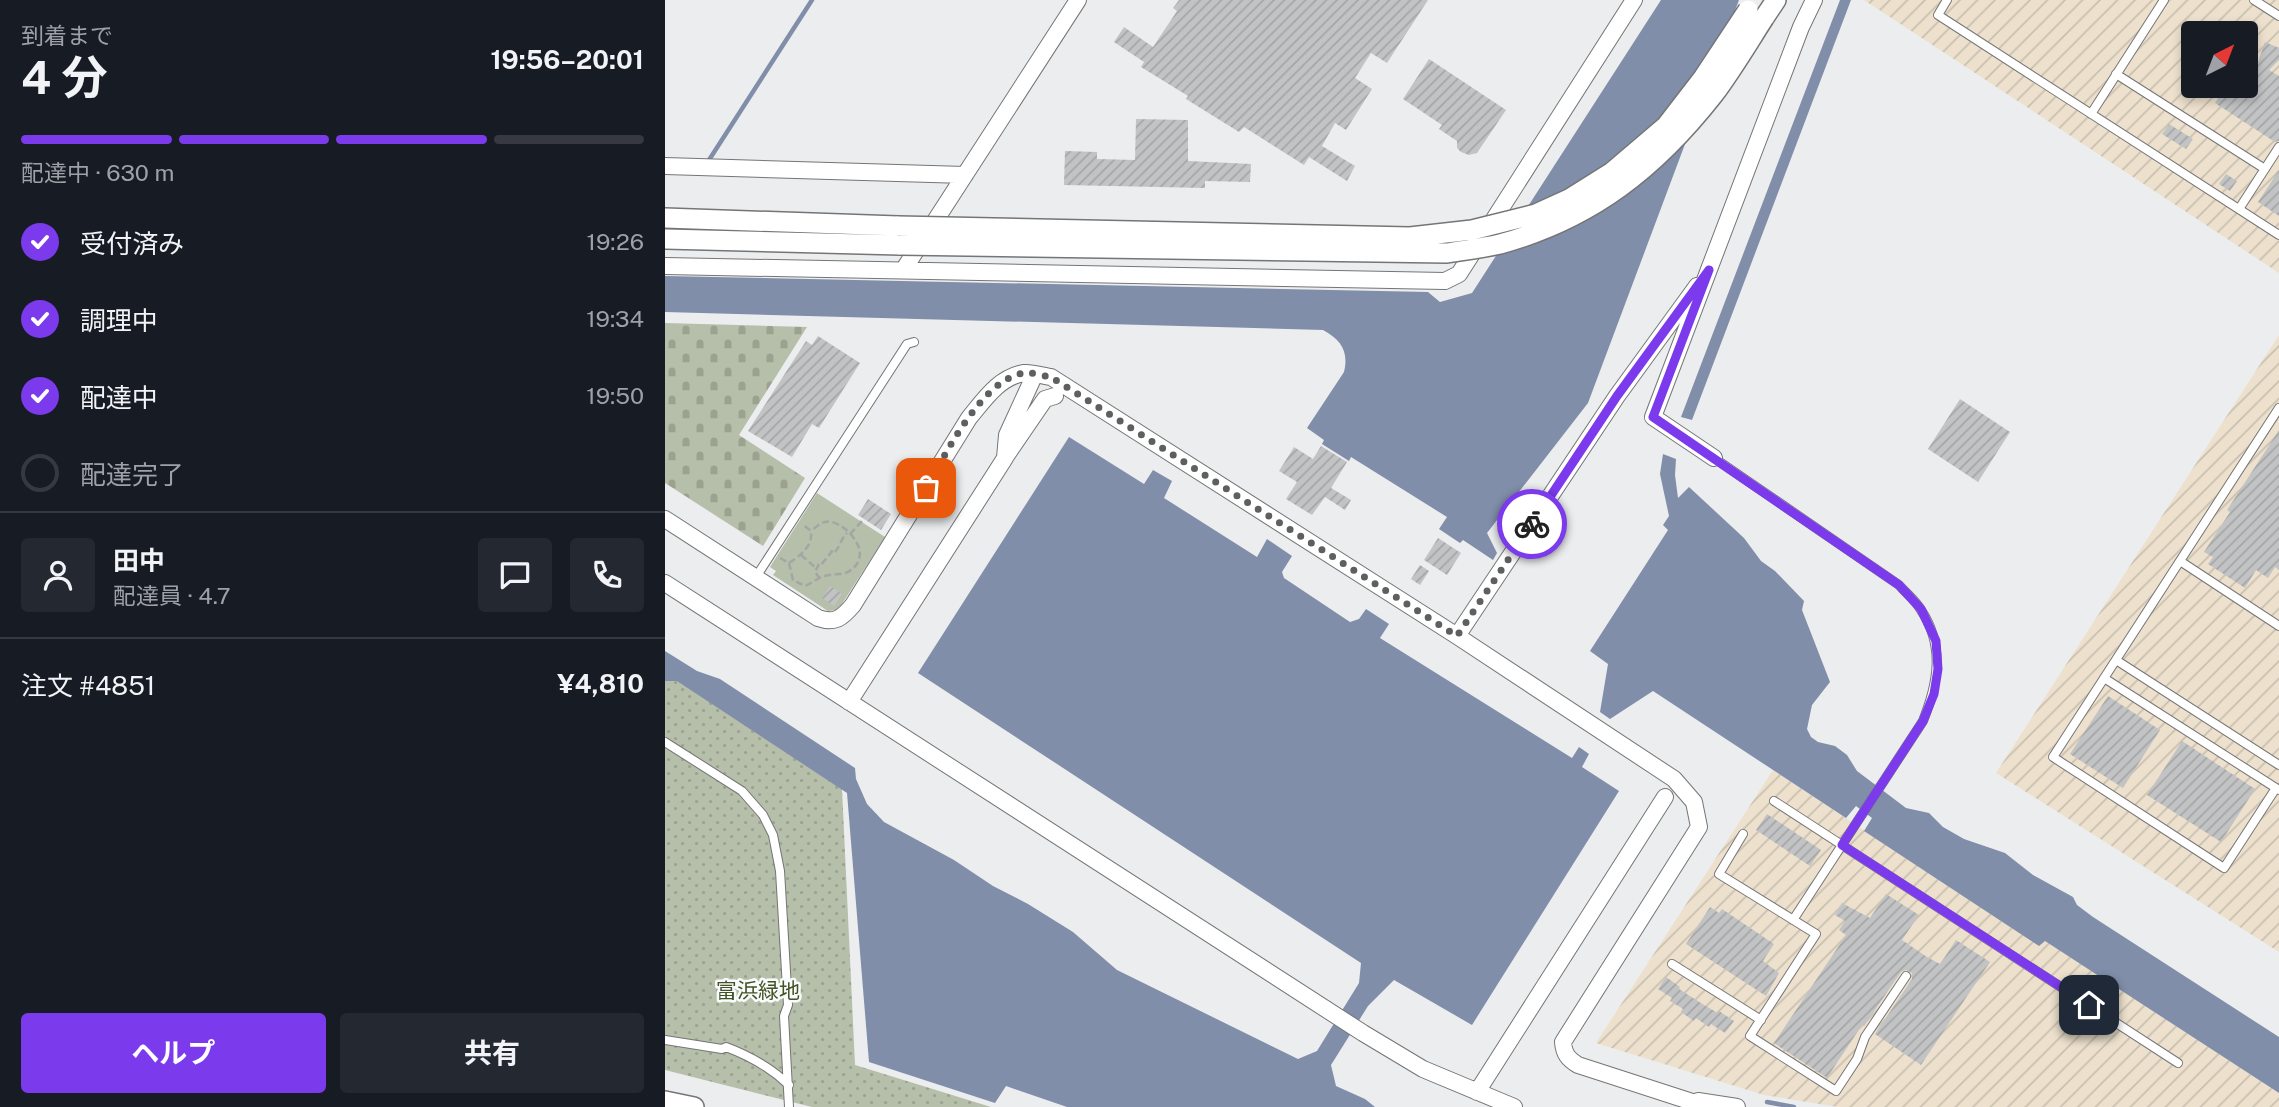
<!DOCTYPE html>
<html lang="ja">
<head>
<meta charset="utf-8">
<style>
  body { margin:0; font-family:"Public Sans","Noto Sans JP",sans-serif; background:#242831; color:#f1f3f6; height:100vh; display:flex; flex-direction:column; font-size:26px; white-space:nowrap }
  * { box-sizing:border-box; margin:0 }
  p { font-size:23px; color:#9ea1a6 }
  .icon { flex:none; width:38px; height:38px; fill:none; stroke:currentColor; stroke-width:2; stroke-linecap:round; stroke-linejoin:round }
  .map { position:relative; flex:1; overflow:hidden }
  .drawer { display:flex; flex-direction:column; background:#171b24; width:665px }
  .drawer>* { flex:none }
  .needle { width:46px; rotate:42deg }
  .fabs { position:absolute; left:1516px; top:21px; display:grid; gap:14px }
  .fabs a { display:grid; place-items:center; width:77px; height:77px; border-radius:7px; background:#171b24; box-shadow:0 4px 10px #0003; font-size:35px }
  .pin { position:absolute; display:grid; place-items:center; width:60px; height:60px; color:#fff; margin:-30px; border-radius:14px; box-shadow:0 4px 10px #0006 }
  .courier { position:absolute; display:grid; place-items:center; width:70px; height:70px; margin:-35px; border:5px solid #7c3aed; border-radius:50%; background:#fff; color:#222; box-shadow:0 2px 9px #0007 }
  .headline em { font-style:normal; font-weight:700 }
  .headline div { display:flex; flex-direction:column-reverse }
  .headline { display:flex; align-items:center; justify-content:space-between; height:119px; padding:0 21px }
  h1 { font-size:46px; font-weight:700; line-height:52px }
  .bar { display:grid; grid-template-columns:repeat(4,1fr); gap:10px 7px; align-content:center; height:84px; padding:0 21px }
  .bar i { height:9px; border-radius:5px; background:#363941 }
  .bar .current { background:#7c3aed }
  .bar p { grid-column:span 4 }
  .line { display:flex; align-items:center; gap:18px; padding:0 21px; border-top:2px solid #363941 }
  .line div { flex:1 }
  .round { display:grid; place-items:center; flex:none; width:74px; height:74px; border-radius:7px; background:#242831 }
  ol { padding:0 21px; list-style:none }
  li { display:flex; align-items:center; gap:21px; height:77px }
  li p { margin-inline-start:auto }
  li .icon { padding:7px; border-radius:50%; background:#7c3aed; color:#fff; stroke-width:4 }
  li:last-child { color:#9ea1a6 }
  li i { width:38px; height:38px; border:4px solid #363941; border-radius:50% }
  .action { display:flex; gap:14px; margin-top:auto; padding:14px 21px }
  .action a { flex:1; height:80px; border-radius:7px; background:#7c3aed; color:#fff; font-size:28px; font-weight:700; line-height:80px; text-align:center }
  .action a+a { background:#242831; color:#f1f3f6 }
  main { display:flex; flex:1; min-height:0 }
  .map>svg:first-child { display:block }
  .industrial { fill:url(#industrial-furrows); fill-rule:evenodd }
  .green { fill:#b6bfa9 }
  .cemetery { fill:url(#cemetery-stones) }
  .park { fill:url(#park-dots) }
  .water { fill:#818ea9 }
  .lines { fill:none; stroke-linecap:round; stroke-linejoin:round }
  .stream { stroke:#818ea9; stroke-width:4.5 }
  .building { fill:url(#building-hatch) }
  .service-casing { stroke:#747576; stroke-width:10 }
  .minor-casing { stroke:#747576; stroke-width:18 }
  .tertiary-casing { stroke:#747576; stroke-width:22 }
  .path { stroke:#a4a5a5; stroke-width:2.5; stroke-dasharray:7 3.5; stroke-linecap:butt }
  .service { stroke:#fff; stroke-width:8 }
  .minor { stroke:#fff; stroke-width:16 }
  .tertiary { stroke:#fff; stroke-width:19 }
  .tertiary-bridge-casing { stroke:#747576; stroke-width:22; stroke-linecap:butt }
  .tertiary-bridge { stroke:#fff; stroke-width:19 }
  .done { stroke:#5e5f5f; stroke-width:7; stroke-dasharray:0 12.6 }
  .route { stroke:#7c3aed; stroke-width:9 }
  .labels { text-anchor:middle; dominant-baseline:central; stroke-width:5; stroke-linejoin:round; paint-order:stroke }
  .park-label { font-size:21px; fill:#425325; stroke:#f9fafb }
</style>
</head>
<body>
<main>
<section class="drawer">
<div class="headline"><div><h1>4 分</h1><p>到着まで</p></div><em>19:56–20:01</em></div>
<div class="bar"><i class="current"></i><i class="current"></i><i class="current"></i><i></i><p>配達中 · 630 m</p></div>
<ol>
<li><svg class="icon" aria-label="check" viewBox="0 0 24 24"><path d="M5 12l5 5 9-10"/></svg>受付済み<p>19:26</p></li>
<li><svg class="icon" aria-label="check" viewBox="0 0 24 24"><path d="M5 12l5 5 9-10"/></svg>調理中<p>19:34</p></li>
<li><svg class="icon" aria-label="check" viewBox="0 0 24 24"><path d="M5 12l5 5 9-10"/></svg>配達中<p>19:50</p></li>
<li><i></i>配達完了</li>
</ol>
<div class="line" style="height:126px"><a class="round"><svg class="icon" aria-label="person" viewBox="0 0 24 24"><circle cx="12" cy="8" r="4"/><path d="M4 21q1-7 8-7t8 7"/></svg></a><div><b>田中</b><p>配達員 · 4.7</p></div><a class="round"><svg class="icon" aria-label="chat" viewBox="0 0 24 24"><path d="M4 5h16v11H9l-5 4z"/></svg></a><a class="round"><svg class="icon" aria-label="phone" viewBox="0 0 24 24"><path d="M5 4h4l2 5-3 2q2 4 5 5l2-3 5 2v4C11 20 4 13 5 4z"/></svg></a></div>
<div class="line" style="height:91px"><div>注文 #4851</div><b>¥4,810</b></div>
<div class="action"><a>ヘルプ</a><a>共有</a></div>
</section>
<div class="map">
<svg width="1614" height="1107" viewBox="0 0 1614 1107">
  <defs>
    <pattern id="industrial-furrows" width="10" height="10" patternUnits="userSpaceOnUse" patternTransform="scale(1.75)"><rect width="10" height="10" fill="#ede1cd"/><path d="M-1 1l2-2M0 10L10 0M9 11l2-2" fill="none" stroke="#cac0af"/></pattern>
    <pattern id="cemetery-stones" width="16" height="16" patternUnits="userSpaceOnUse" patternTransform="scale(1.75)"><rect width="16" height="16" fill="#b6bfa9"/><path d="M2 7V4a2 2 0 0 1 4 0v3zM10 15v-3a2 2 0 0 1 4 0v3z" fill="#9ba390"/></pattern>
    <pattern id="park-dots" width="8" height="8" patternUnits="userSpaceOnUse" patternTransform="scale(1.75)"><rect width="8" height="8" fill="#b6bfa9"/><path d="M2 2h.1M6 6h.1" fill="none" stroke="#9ba390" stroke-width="1.8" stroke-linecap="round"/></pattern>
    <pattern id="building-hatch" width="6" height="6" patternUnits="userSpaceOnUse" patternTransform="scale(1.75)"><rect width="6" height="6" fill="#c2c3c4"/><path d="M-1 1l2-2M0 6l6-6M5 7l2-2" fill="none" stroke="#a6a6a7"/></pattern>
  </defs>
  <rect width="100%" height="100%" fill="#ecedee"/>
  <!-- industrial -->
  <path class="industrial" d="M1199,0H1614V273ZM1528,33H1580V86H1528Z
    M1614,335V952L1331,773Z
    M1108,770L1374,946L1379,940L1614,1093V1107H1173L1099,1095L931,1043Z"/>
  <!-- green -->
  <path class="green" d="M152,493L220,537L173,610L163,611L108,575L111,571L105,567Z"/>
  <!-- cemetery -->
  <path class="cemetery" d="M0,323L142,327L74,435L140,478L98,546L0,483Z"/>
  <!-- park -->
  <path class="park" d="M12,680L177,789L190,1065L326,1107H147L0,1070V681Z"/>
  <!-- water -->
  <path class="water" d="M996,0H1074L923,403L822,533L832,553L828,560L798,540L795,543L774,529L782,517L686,457L684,461L657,444L659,440L642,428L679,372C684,351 676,340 658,330L0,312V276L763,292L775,302L807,293Z
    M1175,0H1186L1027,420L1016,417Z
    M404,437L479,484L488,470L507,481L499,498L592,557L602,539L627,556L617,572L619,578L685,622L694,619L701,609L724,624L715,638L907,758L914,747L924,754L917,767L954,791L807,1025L729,980L703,1006L666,1065L671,1086L700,1099L710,1107H402L341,1086L330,1103L204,1062L182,793L12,681H0V651L32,671L55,679L190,768L191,779L202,804L219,822L289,860L328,886L363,904L408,932L452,970L633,1059L652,1051L694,983L696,963L253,673Z
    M998,454L1011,459L1010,475L1013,498L1024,487L1079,538L1096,561L1110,571L1139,601L1137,610L1165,682L1147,705L1142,729L1146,737L1153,742L1170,746L1182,755L1192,771L1241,808L1264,813L1278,827L1299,839L1340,853L1368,875L1408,897L1412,905L1428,917L1614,1037V1093L1380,941L1374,946L1199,831L1207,818L1191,806L1181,818L988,691L945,719L935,712L943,664L925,651L1003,530L998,525L1004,516L995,474Z"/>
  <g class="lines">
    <!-- stream -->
    <path class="stream" d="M44,160L147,0
      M1102,1102L1129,1107"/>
  </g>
  <!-- building -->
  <path class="building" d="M514,0H763L722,63L706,53L690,78L707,89L681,130L670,123L657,146L690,166L682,181L644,157L639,165L579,127L574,132L521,99L523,96L476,67L479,62L449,42L459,27L488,47L512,11L508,8Z
    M1600,42L1614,48V60L1604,70L1614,76V141L1610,142L1550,103L1561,86H1580V54L1593,62Z
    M764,59L841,110L812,153L804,155L796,152L792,148V141L774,129L777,125L738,99Z
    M471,119L523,120V161L586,164L585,182L540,181V188L399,185L400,151L432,152V159L470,160Z
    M1504,124L1528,139L1521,149L1497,134Z
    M1614,170V216L1593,202Z
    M1561,174L1572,181L1565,191L1554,184Z
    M153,336L195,363L154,428L147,424L127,457L83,431L141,341L147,345Z
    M1295,399L1345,432L1313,482L1263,449Z
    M1614,430V570L1610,567L1603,578L1591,570L1580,588L1543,564L1548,557L1539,552L1565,512L1562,510Z
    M656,446L682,462L666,488L686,500L680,510L660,497L647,515L621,499L632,482L614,471L629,447L648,459Z
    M203,499L226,514L216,530L193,515Z
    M773,538L796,553L782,575L759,560Z
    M755,565L764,571L755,585L746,579Z
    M165,586L177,594L169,606L157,598Z
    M1443,696L1495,730L1458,788L1405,754Z
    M1517,741L1590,789L1556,842L1482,795Z
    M1102,814L1156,850L1145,866L1091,830Z
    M1221,894L1254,915L1237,940L1262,957L1275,964L1291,940L1325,962L1256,1065L1210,1034L1247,979V973L1241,970L1236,972L1199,1026L1197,1025L1162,1078L1109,1043L1181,935L1174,930L1180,921L1170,915L1177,903L1205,918Z
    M1045,907L1054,913L1057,909L1109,944L1098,961L1114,973L1101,996L1021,944Z
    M1001,977L1015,987L1014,989L1039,1005L1053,1013L1054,1011L1069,1021L1060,1033L1046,1024L1044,1027L1031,1018L1029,1021L1016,1012L1018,1009L1005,1001L1007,998L993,989Z"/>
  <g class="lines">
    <defs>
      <path id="service" d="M1282,0L1273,15L1614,235
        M1589,0L1614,16
        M1451,74L1600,169
        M1426,114L1499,0
        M1574,209L1614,147
        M1049,458L1234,585C1241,593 1251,601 1256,610C1280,646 1273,683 1258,721L1128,920
        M1515,561L1614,626
        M91,577L242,344L249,342
        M1451,660L1614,765
        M1439,678L1614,790
        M0,742L77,791L98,815L108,835L115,871L123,1005L119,1016L124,1107
        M1611,788L1559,868L1388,757L1614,408
        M1109,801L1513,1063
        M1078,834L1054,874L1151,934L1085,1036L1171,1091L1192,1059L1200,1037L1241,976
        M1007,964L1096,1020
        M0,1040L57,1049L61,1047C85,1056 105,1067 124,1085"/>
      <path id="minor" d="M0,166L300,175
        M0,266L780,281L794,274L969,0
        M239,269L413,0
        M341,456L380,399L390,396
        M1049,458L988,417L1136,27L1149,0
        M0,519L153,618C170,624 177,618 188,605L304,418C319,400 334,377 359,373C367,372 378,376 386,377L792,636L1009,779L1029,802L1034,827L898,1042C899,1054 903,1059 913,1065L1043,1107
        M0,583L698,1033L758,1069L849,1107
        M792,636L952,396L1032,286
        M184,702L340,458L342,435L370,374
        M812,1092L1000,797
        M1033,1101L1072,1107"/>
      <path id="tertiary" d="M1099,18L1111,0
        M0,218L233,226
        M0,239L235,245
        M0,1101L29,1107"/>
    </defs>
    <!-- service casing -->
    <use href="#service" class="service-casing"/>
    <!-- minor casing -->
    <use href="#minor" class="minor-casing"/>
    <!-- tertiary casing -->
    <use href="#tertiary" class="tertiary-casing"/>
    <!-- path -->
    <path class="path" d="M185,534L197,521
      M136,555L151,568
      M115,558L124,563C136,555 148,546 146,531L137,524
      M124,563L128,580L140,586C147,583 153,578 160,576C169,573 178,576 186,570C212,551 174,517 160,522C155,523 150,528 146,531
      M155,579L150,572L154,564L156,565L168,550L170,552C175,546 176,539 182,533"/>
    <!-- service -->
    <use href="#service" class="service"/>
    <!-- minor -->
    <use href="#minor" class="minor"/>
    <!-- tertiary -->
    <use href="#tertiary" class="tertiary"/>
    <defs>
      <path id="tertiary-bridge" d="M233,226L745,237L807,230L871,214L904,199L947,172L1001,126L1038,78L1083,10
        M235,245L782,253C800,250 818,248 835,244C927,219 991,168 1049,94C1067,70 1083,43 1099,18"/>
    </defs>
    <!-- tertiary-bridge casing -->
    <use href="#tertiary-bridge" class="tertiary-bridge-casing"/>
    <!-- tertiary-bridge -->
    <use href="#tertiary-bridge" class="tertiary-bridge"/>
  </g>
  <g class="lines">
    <!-- done -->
    <path class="done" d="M261,488C281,454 317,379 359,373C367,372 378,376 386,377L792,636L867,524"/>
    <!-- route -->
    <path class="route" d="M867,524L952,396L1044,270L988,417L1234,585L1256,609L1271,641L1273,669L1269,694L1258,721L1177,845L1424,1005"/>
  </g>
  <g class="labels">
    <!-- park labels -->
    <g class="park-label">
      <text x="93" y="990">富浜緑地</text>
    </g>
  </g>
</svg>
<div class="fabs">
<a><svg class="needle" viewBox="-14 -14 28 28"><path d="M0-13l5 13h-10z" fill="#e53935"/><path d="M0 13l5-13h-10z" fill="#9ea1a6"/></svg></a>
</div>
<div class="pin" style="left:261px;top:488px;background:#ea580c"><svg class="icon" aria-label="bag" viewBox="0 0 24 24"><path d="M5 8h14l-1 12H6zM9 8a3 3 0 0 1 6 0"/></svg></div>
<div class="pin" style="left:1424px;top:1005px;background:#1f2937"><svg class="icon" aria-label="home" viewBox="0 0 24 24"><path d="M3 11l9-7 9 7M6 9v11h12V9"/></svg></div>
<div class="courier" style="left:867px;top:524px"><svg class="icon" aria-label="bike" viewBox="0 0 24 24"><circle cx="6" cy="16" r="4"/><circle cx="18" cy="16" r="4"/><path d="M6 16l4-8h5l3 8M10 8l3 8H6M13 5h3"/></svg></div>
</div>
</main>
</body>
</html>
